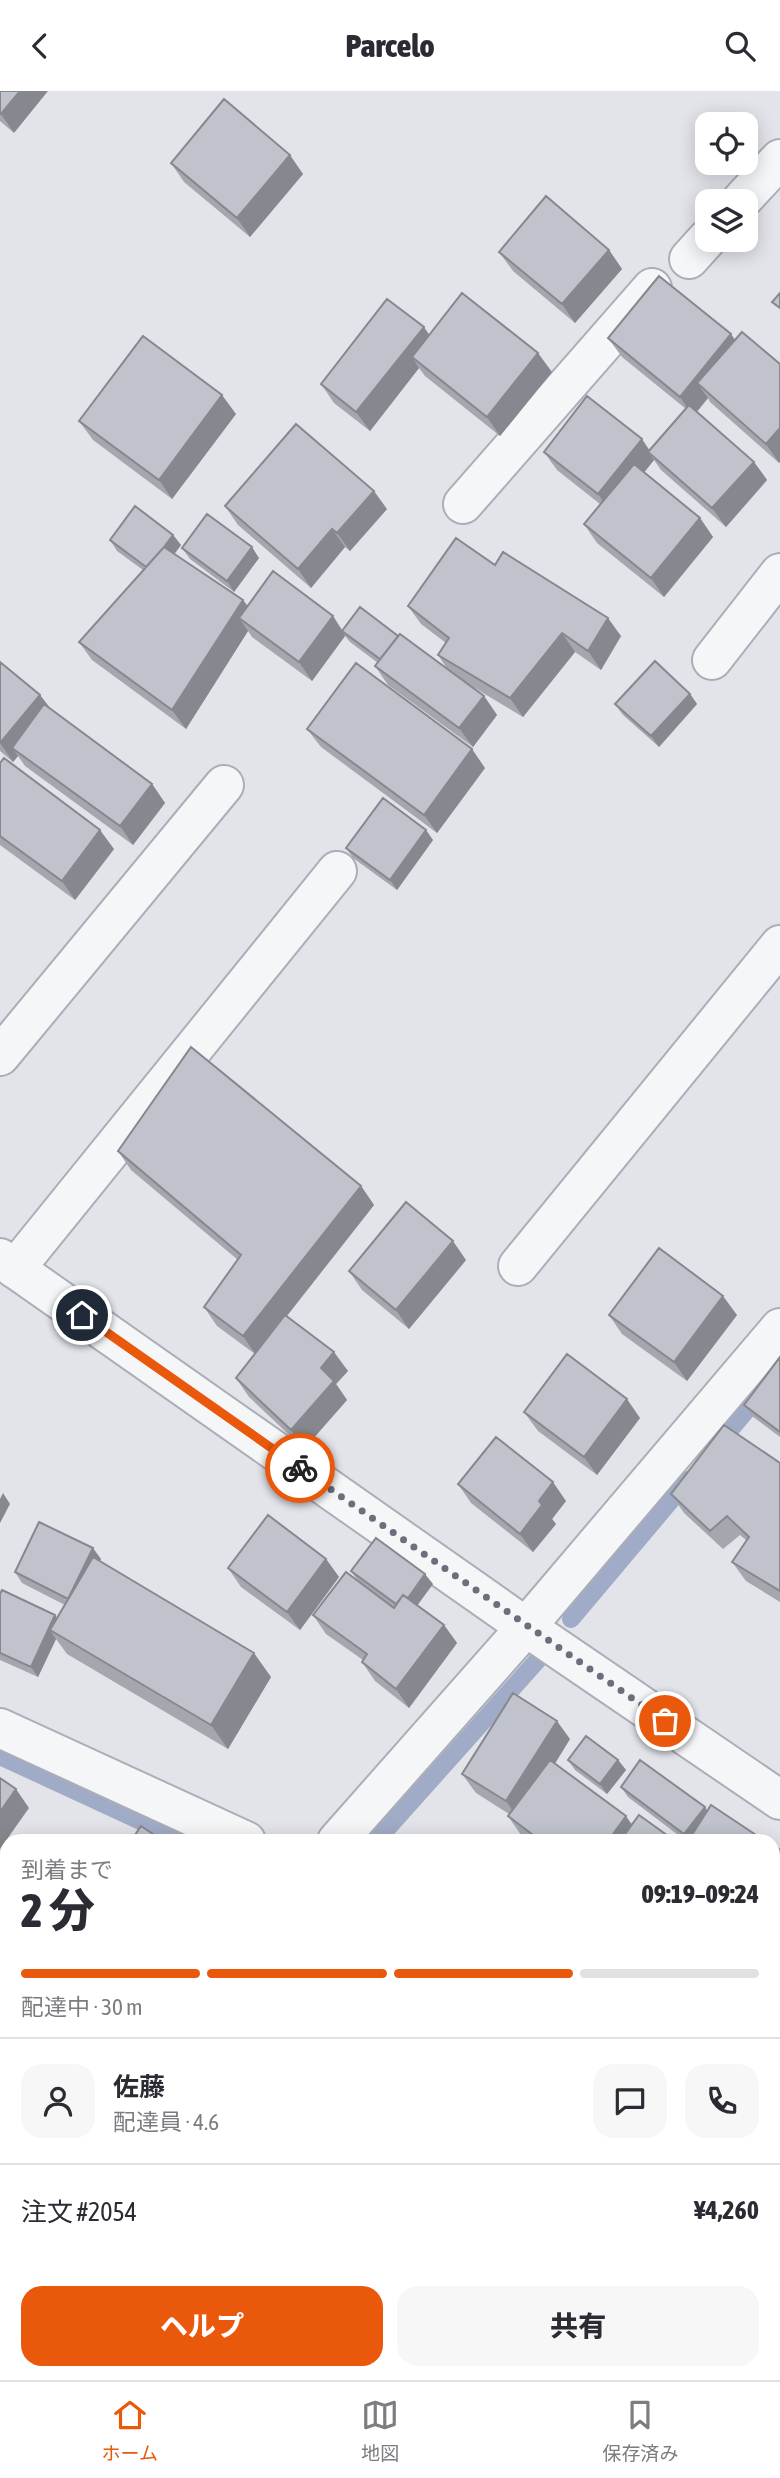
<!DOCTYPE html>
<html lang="ja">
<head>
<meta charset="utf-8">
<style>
  body { margin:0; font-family:"Asap Condensed","Noto Sans JP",sans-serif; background:#f7f7f7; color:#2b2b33; height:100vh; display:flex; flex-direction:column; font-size:26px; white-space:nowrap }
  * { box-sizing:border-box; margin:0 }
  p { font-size:23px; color:#7c7c81 }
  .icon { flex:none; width:38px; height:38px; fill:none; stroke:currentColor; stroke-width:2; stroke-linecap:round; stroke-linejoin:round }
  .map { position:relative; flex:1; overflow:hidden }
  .side { position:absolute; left:0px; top:1743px; width:780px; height:546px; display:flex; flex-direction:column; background:#fff; border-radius:21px 21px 0 0; box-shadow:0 4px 18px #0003 }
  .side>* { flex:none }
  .controls { position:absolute; left:695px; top:21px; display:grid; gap:14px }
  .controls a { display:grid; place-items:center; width:63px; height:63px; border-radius:14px; background:#fff; box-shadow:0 4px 18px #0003; font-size:35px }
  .pin { position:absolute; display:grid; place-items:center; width:60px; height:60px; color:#fff; margin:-30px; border:4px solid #fff; border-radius:50%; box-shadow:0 2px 7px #0007 }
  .courier { position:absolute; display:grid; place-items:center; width:70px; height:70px; margin:-35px; border:5px solid #ea580c; border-radius:50%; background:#fff; color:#222; box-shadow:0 2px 9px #0007 }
  .overview em { font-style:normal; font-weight:800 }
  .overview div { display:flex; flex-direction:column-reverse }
  .overview { display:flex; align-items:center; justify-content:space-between; height:119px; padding:0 21px }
  h1 { font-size:46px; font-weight:800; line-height:52px }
  .bar { display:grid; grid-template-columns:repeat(4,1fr); gap:10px 7px; align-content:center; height:84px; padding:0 21px }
  .bar i { height:9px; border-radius:5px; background:#e1e1e2 }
  .bar .selected { background:#ea580c }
  .bar p { grid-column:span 4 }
  .line { display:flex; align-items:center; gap:18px; padding:0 21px; border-top:2px solid #e1e1e2 }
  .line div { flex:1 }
  .round { display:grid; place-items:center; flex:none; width:74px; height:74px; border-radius:21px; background:#f7f7f7 }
  .cta { display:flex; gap:14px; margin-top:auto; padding:14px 21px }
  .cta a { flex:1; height:80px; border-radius:21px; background:#ea580c; color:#fff; font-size:28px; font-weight:800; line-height:80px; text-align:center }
  .cta a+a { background:#f7f7f7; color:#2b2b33 }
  header { display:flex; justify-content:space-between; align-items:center; height:91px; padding:0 21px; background:#fff; font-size:32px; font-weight:800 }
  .menu { display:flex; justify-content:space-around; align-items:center; height:98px; border-top:2px solid #e1e1e2; background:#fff; font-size:19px; color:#7c7c81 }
  .menu a { display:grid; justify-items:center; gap:4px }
  .menu .selected { color:#ea580c }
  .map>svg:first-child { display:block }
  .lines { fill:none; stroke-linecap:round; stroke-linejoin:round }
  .stream { stroke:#a0abc7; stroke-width:18 }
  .minor-casing { stroke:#acaeb7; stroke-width:42 }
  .minor { stroke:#f5f6f8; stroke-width:38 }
  .wall { fill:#a5a7af }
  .shaded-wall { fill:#86888f }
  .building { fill:#c0c2cc; stroke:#86888f; stroke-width:2 }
  .done { stroke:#6c6e7c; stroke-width:7; stroke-dasharray:0 12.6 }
  .route { stroke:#ea580c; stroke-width:9 }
</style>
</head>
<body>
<header><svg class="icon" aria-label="back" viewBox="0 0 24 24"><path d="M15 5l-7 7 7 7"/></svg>Parcelo<svg class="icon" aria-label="search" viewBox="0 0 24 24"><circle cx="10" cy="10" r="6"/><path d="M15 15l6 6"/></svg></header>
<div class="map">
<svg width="780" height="2289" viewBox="0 0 780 2289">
  <rect width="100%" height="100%" fill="#e3e4ea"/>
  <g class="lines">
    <!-- stream -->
    <path class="stream" d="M715,1357L780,1279
      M571,1528L688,1389
      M0,1665L184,1750
      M376,1750L543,1563"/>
    <defs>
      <path id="minor" d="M741,110L780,68
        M689,168L707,148
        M463,413L652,197
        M712,569L780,482
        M0,965L224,694
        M0,1167L526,1536L780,1709
        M518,1175L780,854
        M15,1178L337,780
        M0,1637L246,1750
        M337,1750L526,1536L780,1237
        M0,1943L7,1948
        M0,2126L7,2118
        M774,2146L780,2150
        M197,2282L207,2289"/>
    </defs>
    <!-- minor casing -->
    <use href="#minor" class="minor-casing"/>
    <!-- minor -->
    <use href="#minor" class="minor"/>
  </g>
  <!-- wall -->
  <path class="wall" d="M0,0L14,42L0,30Z
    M171,72L303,83L250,146L184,91Z
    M609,159L622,178L575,232L513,180L499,161Z
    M659,185L779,372L710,311L708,307L697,321L754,371L767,389L726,436L661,379L654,369L644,381L700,427L713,446L664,506L597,452L584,433L600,413L557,379L544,361L649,359L686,318L622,266L608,247Z
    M429,244L552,281L500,345L425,285L419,277L370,340L334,312L321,293Z
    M236,323L172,408L93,349L79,330Z
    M225,415L387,418L350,460L345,456L311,497L238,434Z
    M173,444L181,454L174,463L243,509L248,515L333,525L343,540L398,545L448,579L438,564L446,552L421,533L408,515L495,474L621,545L601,579L575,561L523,626L465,591L484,605L497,624L473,656L388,594L375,575L378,572L350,551L345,545L312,590L252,546L248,540L186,638L92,569L79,551L143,479L117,460L110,449Z
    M182,457L259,467L234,501L190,468Z
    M0,571L40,604L50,618L152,693L165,712L133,754L25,675L18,665L13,671L0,660Z
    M690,603L697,613L659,656L623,624L615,613Z
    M307,638L485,677L437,742L321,656Z
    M0,672L114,758L75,809L0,754Z
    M433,749L397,799L353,767L346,757Z
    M118,1060L361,1095L374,1114L287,1225L348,1280L336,1293L347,1309L304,1358L249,1306L236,1287L255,1263L217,1235L204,1216L238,1169L131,1079Z
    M466,1169L409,1238L362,1199L349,1180Z
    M609,1224H737L687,1290L622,1243Z
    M780,1266V1346L752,1325L744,1314Z
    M524,1321L640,1327L597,1384L538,1340Z
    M780,1372V1511L746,1490L732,1471L747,1450L740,1444L723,1458L684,1422L671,1403Z
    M458,1393L566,1410L552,1428L556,1433L533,1461L471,1412Z
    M101,1468L100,1470L271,1586L228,1658L67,1563L56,1548L38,1586L0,1569V1503L55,1524L57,1527L65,1514L22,1492L15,1481Z
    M326,1468L339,1486L300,1539L241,1496L228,1477Z
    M351,1480L433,1493L417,1514L444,1534L457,1552L409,1617L375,1590L362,1571L363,1569L326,1543L313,1524L358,1490Z
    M570,1648L555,1673L632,1733L675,1750H529L521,1744L508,1725L509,1723L476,1702L462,1683Z
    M568,1669H618L626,1679L607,1703L575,1679Z
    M621,1696L705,1716L707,1720L761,1750H686L628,1706Z
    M774,1754L780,1759V1898L774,1893Z
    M0,1962L7,1967V2083L0,2078Z
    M7,2160V2261L0,2256V2168Z
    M33,2282H85L80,2289H42Z
    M235,2282H362L367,2289H240Z
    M378,2282H533L543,2289H386Z
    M614,2282H756L766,2289H625Z"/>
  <!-- shaded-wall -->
  <path class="shaded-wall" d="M20,0H48L14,42L1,23Z
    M290,64L303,83L250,146L237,127Z
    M609,159L622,178L575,232L562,213Z
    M424,236L437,255L412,266L419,277L370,340L356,321Z
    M731,243L744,262L697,292L708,307L693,325L680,306Z
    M538,262L552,281L500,345L487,326Z
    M222,304L236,323L172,408L159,389Z
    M780,337V371L779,372L766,353Z
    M642,348L654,366L648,361L654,369L612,422L598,403Z
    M754,371L767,389L726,436L712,417Z
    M374,400L387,418L350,460L337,442Z
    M700,427L713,446L664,506L651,487Z
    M332,438L345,456L311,497L298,478Z
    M173,444L181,454L156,488L148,478Z
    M252,456L259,467L234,501L227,490Z
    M243,509L256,528L239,527L248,540L186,638L172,619Z
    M333,525L345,545L312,590L299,571Z
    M608,527L621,545L601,579L588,560Z
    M562,542L575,561L523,626L510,607Z
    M690,603L697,613L659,656L651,645Z
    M40,604L54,622L12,657L18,665L13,671L0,652Z
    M484,605L497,624L473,656L459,637Z
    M472,658L485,677L437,742L424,724Z
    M152,693L165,712L133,754L120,735Z
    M100,739L114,758L75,809L62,790Z
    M426,739L433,749L397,799L390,789Z
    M361,1095L374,1114L256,1264L243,1245Z
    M453,1150L466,1169L409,1238L396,1219Z
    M723,1205L737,1224L687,1290L674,1271Z
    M334,1261L348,1280L336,1293L347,1309L304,1358L291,1339L321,1277Z
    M627,1308L640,1327L597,1384L584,1366Z
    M553,1391L566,1410L552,1428L556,1433L533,1461L520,1443L539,1410Z
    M3,1402L10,1413L0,1432V1408Z
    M93,1457L101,1468L75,1519L68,1508Z
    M326,1468L339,1486L300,1539L287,1521Z
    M425,1483L433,1493L408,1527L401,1516Z
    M55,1524L62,1534L50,1539L56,1548L38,1586L31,1576Z
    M444,1534L457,1552L409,1617L396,1598Z
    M254,1562L271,1586L228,1658L211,1634Z
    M557,1630L570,1648L519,1729L506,1710Z
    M618,1669L626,1679L607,1703L600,1693Z
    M16,1698L29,1717L0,1758V1721Z
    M705,1716L712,1727L689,1750L684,1743Z
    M626,1725L639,1744L635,1750H608Z
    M756,1744L761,1750H752Z
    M7,2047V2082L0,2072V2056Z
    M59,2282H85L80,2289H55Z
    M360,2282H362L367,2289H356Z
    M493,2282H520L514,2289H488Z
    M668,2282H694L690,2289H663Z"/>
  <!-- building -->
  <path class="building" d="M0,0H20L1,23L0,22Z
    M224,8L290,64L237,127L171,72Z
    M546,105L609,159L562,213L499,161Z
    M659,185L731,243L680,306L608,247Z
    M462,202L538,262L487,326L412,266Z
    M780,202V217L772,211Z
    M387,208L424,236L356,321L321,293Z
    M742,241L780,273V337L766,353L697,292Z
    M143,245L222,304L159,389L79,330Z
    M587,305L642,348L598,403L544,361Z
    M689,314L754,371L712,417L648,361Z
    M296,333L374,400L337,442L332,438L298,478L225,415Z
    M634,373L700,427L651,487L584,433Z
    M135,415L173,444L164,456L146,476L110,449Z
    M207,423L252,456L227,490L182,457Z
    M456,447L495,474L503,461L608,527L588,560L562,542L510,607L438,564L449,547L408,515Z
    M164,456L243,509L172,619L79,551Z
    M273,480L333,525L299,571L239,527Z
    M360,516L398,545L380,568L342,540Z
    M400,543L484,605L459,637L375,575Z
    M655,570L690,603L651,645L615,613Z
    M0,571L40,604L0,652Z
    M356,572L472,658L424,724L307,638Z
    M44,613L152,693L120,735L12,657Z
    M4,667L100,739L62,790L0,745V672Z
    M383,707L426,739L390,789L346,757Z
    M191,956L361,1095L243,1245L204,1216L241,1164L118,1060Z
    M406,1111L453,1150L396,1219L349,1180Z
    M659,1157L723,1205L674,1271L609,1224Z
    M285,1224L334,1261L321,1277L334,1290L291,1339L236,1287Z
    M567,1263L627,1308L584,1366L524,1321Z
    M780,1266V1341L744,1314Z
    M724,1334L780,1372V1500L732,1471L749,1446L727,1425L710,1440L671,1403Z
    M496,1346L553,1391L539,1410L542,1414L520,1443L458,1393Z
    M268,1424L326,1468L287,1521L228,1477Z
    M39,1431L93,1457L68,1508L15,1481Z
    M376,1447L425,1483L408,1507L403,1504L396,1513L351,1480Z
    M93,1466L254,1562L211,1634L50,1539Z
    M346,1481L394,1517L403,1504L444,1534L396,1598L362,1571L367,1563L313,1524Z
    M2,1499L55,1524L31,1576L0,1562V1503Z
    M513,1602L557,1630L506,1710L462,1683Z
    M586,1645L618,1669L600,1693L568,1669Z
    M550,1669L626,1725L608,1750H541L508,1725Z
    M640,1669L705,1716L684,1743L621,1696Z
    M0,1687L16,1698L0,1721Z
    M711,1714L756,1744L752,1750H688Z
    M639,1724L675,1750H620Z
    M141,1735L163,1750H131Z
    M774,1754L780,1759V1889L774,1884Z
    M0,1962L7,1967V2047L0,2056Z
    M7,2160V2253L0,2247V2168Z
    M0,2273L7,2278V2282H13L23,2289H0Z
    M44,2282H59L55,2289H53Z
    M119,2282H176L187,2289H114Z
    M240,2282H360L356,2289H251Z
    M389,2282H493L488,2289H399Z
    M516,2282H533L543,2289H511Z
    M629,2282H668L663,2289H639Z
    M678,2282H756L766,2289H674Z"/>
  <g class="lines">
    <!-- done -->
    <path class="done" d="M300,1377L665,1630"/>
    <!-- route -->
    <path class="route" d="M82,1224L300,1377"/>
  </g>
</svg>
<div class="controls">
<a><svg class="icon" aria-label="locate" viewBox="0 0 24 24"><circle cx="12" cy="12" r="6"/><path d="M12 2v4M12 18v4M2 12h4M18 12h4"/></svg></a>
<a><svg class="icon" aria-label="layers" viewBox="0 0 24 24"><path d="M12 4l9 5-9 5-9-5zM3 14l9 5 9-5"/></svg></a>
</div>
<div class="pin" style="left:665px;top:1630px;background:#ea580c"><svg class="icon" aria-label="bag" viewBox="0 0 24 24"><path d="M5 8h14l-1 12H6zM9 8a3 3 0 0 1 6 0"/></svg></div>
<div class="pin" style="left:82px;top:1224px;background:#1f2937"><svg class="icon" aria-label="home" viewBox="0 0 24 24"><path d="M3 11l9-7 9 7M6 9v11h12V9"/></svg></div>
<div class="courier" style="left:300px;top:1377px"><svg class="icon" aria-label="bike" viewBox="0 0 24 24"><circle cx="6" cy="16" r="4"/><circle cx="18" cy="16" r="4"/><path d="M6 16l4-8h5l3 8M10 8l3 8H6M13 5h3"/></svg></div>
<section class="side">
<div class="overview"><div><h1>2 分</h1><p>到着まで</p></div><em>09:19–09:24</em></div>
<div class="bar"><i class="selected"></i><i class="selected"></i><i class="selected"></i><i></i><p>配達中 · 30 m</p></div>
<div class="line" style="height:126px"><a class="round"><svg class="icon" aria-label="person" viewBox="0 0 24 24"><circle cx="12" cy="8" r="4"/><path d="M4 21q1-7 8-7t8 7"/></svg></a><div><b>佐藤</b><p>配達員 · 4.6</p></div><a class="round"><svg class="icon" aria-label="chat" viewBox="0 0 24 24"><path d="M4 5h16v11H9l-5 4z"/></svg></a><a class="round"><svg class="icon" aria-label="phone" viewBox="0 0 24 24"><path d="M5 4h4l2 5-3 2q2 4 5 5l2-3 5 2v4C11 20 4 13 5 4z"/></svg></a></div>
<div class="line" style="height:91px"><div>注文 #2054</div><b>¥4,260</b></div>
<div class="cta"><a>ヘルプ</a><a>共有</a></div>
</section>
</div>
<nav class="menu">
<a class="selected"><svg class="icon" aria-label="home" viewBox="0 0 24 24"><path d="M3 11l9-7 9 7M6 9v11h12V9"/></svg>ホーム</a>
<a><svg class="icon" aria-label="map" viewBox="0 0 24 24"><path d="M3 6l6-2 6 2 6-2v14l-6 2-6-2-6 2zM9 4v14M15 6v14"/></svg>地図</a>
<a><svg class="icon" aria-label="saved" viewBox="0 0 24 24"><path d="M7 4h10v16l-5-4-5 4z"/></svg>保存済み</a>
</nav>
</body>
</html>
